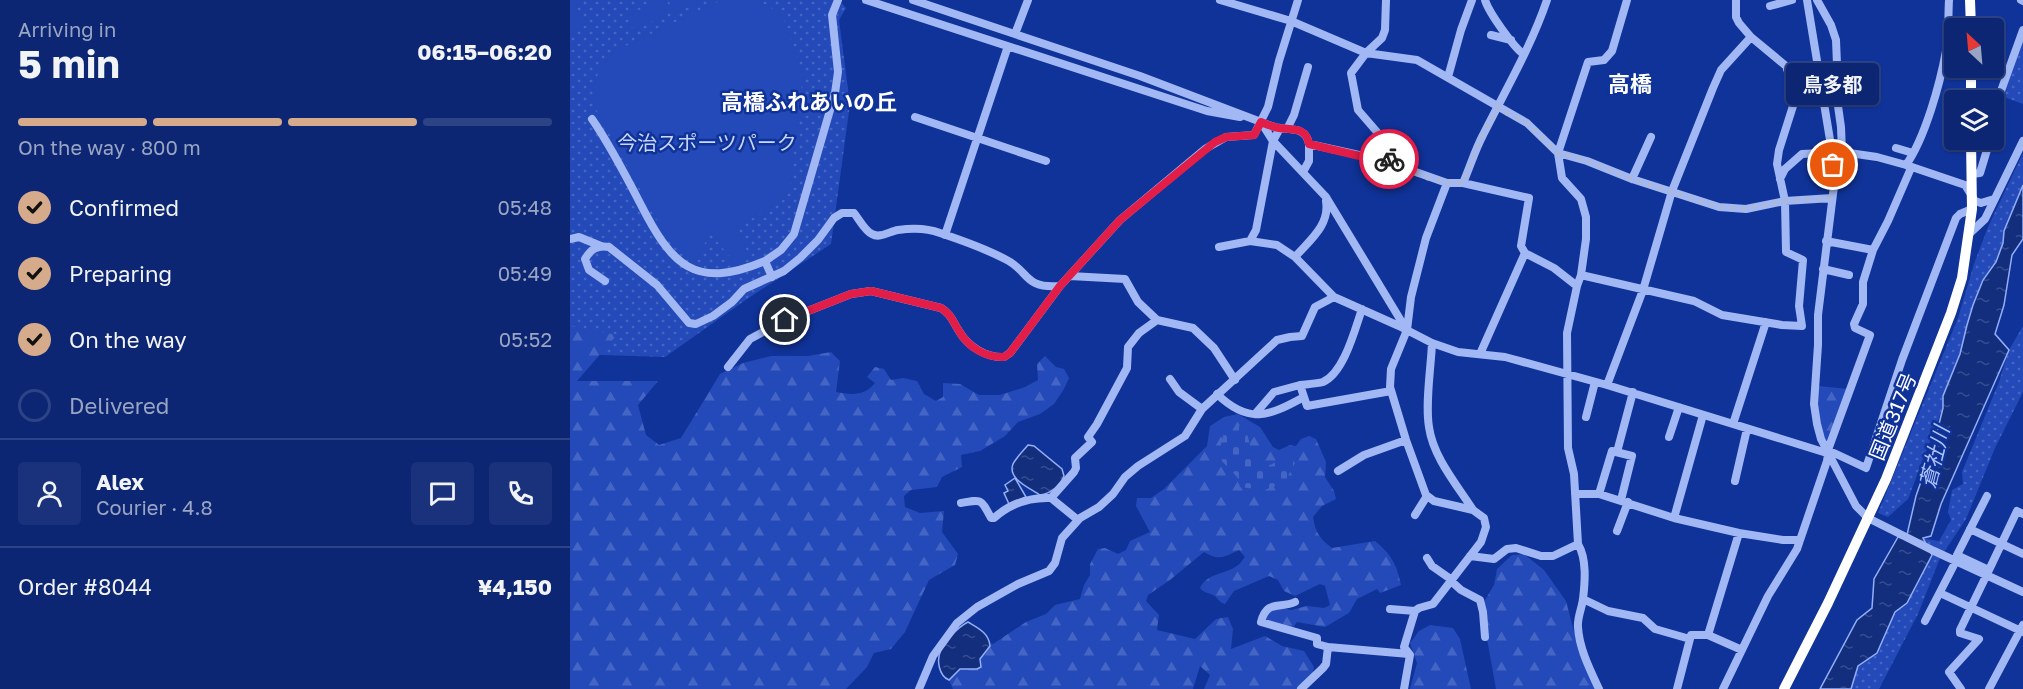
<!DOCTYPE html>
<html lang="en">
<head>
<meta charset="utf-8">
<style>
  body { margin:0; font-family:"Golos Text","Noto Sans JP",sans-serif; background:#1a327b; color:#f1f3f6; height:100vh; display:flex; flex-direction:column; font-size:22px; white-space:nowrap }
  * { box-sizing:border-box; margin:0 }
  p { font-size:20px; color:#9aa5c4 }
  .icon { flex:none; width:33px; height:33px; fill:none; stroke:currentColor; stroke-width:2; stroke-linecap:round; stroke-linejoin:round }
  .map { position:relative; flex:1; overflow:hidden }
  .details { display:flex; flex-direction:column; background:#0c2673; width:570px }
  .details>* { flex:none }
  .needle { width:39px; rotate:334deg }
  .buttons { position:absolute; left:1374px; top:18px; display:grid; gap:12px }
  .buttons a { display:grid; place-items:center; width:60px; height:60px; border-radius:6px; background:#0c2673; box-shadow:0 2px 4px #0004,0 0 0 2px #2c4385; font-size:30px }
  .pin { position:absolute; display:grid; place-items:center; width:51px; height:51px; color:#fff; margin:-26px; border:3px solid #fff; border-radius:50%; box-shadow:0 2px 6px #0007 }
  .courier { position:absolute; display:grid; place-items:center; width:60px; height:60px; margin:-30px; border:4px solid #e11d48; border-radius:50%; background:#fff; color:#222; box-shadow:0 2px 8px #0007 }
  .bubble { position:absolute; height:42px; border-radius:6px; background:#0c2673; box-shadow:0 2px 4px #0004,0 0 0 2px #2c4385; font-size:20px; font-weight:700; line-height:42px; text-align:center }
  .overview em { font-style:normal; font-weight:700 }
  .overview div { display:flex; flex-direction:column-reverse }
  .overview { display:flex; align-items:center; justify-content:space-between; height:102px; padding:0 18px }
  h1 { font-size:39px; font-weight:700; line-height:45px }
  .bar { display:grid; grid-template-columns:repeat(4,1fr); gap:9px 6px; align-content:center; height:72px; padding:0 18px }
  .bar i { height:8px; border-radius:4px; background:#2c4385 }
  .bar .on { background:#d6ab8b }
  .bar p { grid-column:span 4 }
  .line { display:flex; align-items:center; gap:15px; padding:0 18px; border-top:2px solid #2c4385 }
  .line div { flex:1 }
  .round { display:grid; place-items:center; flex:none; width:63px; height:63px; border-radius:6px; background:#1a327b }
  ol { padding:0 18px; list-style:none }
  li { display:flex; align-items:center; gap:18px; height:66px }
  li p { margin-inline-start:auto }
  li .icon { padding:6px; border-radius:50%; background:#d6ab8b; color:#111; stroke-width:4 }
  li:last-child { color:#9aa5c4 }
  li i { width:33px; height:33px; border:3px solid #2c4385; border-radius:50% }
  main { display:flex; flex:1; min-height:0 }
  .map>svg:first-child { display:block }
  .grass { fill:url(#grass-dots) }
  .forest { fill:url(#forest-firs) }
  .cemetery { fill:url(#cemetery-stones) }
  .garden { fill:#234ab8 }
  .water { fill:url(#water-ripples); stroke:#93aff8; stroke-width:1.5 }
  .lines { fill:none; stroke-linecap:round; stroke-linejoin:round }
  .minor { stroke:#a1b8f4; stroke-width:8 }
  .highway { stroke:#fff; stroke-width:10 }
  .done { stroke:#abb8db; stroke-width:6; stroke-dasharray:0 10.8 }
  .route { stroke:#e11d48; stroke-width:8 }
  .labels { text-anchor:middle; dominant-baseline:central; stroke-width:5; stroke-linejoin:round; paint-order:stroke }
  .park-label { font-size:20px; fill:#cad8fe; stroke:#103399 }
  .street-label { font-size:20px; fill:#fff; stroke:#103399 }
  .water-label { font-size:21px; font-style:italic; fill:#aec3fb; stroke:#103399 }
  .quarter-label { font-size:22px; font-weight:bold; fill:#fff; stroke:#103399 }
</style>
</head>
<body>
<main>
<section class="details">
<div class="overview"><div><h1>5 min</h1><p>Arriving in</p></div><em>06:15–06:20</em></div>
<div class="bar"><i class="on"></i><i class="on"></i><i class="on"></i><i></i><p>On the way · 800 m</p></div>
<ol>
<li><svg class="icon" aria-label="check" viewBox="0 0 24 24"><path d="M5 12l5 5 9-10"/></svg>Confirmed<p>05:48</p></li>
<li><svg class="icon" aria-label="check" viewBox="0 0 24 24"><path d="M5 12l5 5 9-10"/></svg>Preparing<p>05:49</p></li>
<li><svg class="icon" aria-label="check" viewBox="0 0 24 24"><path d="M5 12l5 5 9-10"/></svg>On the way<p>05:52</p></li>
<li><i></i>Delivered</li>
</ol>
<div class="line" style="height:108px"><a class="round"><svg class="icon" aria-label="person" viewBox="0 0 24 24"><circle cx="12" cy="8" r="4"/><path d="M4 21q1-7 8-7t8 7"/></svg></a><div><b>Alex</b><p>Courier · 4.8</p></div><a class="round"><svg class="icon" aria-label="chat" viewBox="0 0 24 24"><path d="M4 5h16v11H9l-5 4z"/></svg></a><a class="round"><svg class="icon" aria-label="phone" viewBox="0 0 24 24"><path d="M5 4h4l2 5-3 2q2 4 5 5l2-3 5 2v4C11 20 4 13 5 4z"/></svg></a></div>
<div class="line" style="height:78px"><div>Order #8044</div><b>¥4,150</b></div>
</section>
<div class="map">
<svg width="1453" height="689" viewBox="0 0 1453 689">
  <defs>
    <pattern id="grass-dots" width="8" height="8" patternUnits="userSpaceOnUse" patternTransform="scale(1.5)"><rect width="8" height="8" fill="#234ab8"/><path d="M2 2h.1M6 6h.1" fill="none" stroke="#4465c3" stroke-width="1.8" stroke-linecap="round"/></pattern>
    <pattern id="forest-firs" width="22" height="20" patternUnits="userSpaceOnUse" patternTransform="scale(1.5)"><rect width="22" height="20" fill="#234ab8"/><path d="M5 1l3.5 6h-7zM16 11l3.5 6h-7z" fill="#4465c3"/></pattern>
    <pattern id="cemetery-stones" width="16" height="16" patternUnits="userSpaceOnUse" patternTransform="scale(1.5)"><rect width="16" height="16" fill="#234ab8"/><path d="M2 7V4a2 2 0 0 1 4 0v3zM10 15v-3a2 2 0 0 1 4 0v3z" fill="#4465c3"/></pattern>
    <pattern id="water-ripples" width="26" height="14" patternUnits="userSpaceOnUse" patternTransform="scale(1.5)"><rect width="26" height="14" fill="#132e7c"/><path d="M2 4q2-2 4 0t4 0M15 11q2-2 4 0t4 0" fill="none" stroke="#364d90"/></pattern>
  </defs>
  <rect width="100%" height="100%" fill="#103399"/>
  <!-- grass -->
  <path class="grass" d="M0,0H269L276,8L269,20L280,104L261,244L177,299L95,357L0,354Z
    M1453,35V104L1431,96Z
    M1453,153V185L1434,231L1433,243L1426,262L1413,280L1403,305L1397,325L1390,354L1373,396V407L1338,499L1318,517L1308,513L1388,318L1404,264L1418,227Z
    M1453,326V392L1425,448L1396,519L1370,558L1348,614L1309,689H1281L1288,666L1307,653L1325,612L1337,603L1362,556L1352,538L1369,541L1381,520L1378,512L1382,490L1393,484L1392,472L1429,382L1439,350Z"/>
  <!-- forest -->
  <path class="forest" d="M0,326L47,335L7,381H88L68,405L76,435L89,445L111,438L150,374L173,363L201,356H238L261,352L270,361L266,392C282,395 295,396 305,383L297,377L305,367L314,369L321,380L333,378L347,381L354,394L366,401L373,397V383L390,384L409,395H430L455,387L468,380L467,364L475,356L486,367L494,369L499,378L494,389L484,404L470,414L448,422L435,436L410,451L391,455L392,467L372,477L367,487L341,490L334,496L335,507L350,513L374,511L372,532L388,554L385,565L359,580L335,632L321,649L304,653L297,667L276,689H0Z
    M1249,386L1277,389L1258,445C1248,424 1244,409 1249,386Z
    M668,414L690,427L703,447L709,450L720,445L726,446L731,439L739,436L746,439L756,462L755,477L764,491L766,499L752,506L743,517C745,532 750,539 762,548L805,541C821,554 827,565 831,585L810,593L807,589L787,599L779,613L755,627L727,622L721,630L693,622L701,609L710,607L721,610L737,606L754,608L760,605L755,586L750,584L725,596L714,591L708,580L699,576L664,591L655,604C649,602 649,600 645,596C640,593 634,593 630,588C638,572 656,575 668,565C671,563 673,559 675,557L669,550C654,557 649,561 634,552L600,580L578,595L576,601L589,615L587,630L625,639L646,619L658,617L663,629L661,649L695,636L712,646L734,651L744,667L742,675L727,689H634L640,675L630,666L623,689H383L376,674L417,643L423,644L456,622L476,614L485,605L510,599L514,585L520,575V564L528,549L535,548L548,554L556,550L560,541L580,532L566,506L567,498H581L594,489L637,446L640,426L654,417Z
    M954,554L974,570L996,601L1010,654L1027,689H926L916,633L914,602L924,585L927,569L942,555Z
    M860,625L883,628L890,639L901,689H840L847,663L840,643L849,631Z"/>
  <!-- cemetery -->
  <path class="cemetery" d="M672,424L678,437L684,463L700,465L718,456L725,463L714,483L694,490L670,487L667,477L648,457L654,432L663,430Z"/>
  <!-- garden -->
  <path class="garden" d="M0,0H3L16,25L0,33Z
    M89,0H92L98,13L64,31L57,16Z
    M98,0H132L105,13Z
    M152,0L189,1L212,15L233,76L219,192L213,200L167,227L180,259L165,264L141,233L125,260L97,238L23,104L28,72L45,51Z"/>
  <!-- water -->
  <path class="water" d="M1453,185V239L1442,255L1434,305L1425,334L1439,350L1371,504L1361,536L1353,538L1362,555L1337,603L1325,612L1307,653L1288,666L1281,689H1250L1287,620L1302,608L1304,579L1328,537L1336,539L1346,496L1364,444L1373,408V396L1390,354L1397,325L1403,305L1413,280L1426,262L1433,243L1434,231Z
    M458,445L464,446L492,469L494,476C489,487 482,493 470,495C460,488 437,479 443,464C446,458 454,450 458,445Z
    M445,478L456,497L439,504L434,493L438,491L435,485Z
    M398,622C408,628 419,633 420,646L410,659L411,667L407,669H390L379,680C369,676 366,660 371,650C376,640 388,627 398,622Z"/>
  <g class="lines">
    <!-- minor -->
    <path class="minor" d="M296,0L637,111L670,117
      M343,0L570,76L691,122L703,141L756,197L836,329
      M650,0L721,21L796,53L847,60L957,123L988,153L1017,161L1062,179L1149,207L1176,209L1215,201L1262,198
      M915,0C919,13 943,46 953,54
      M1237,0L1262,152L1265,178L1248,315V345L1244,404L1247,424L1251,439L1286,506L1298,518L1364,551L1453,592
      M1247,0L1261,25L1266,40L1268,89L1266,92L1271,127L1272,152
      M1451,0L1453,1
      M1200,6L1222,0
      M445,34L458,0
      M921,35L941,40
      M878,77L891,30L902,0
      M345,117L476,161
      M22,119C40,145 55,174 70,203C101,264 124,291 195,261
      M1424,120L1427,102L1453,30
      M690,122C696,124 703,127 709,128C722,130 736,127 739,144
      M718,127L724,115L738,67
      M710,128L703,141L686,230L680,241L707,245L725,257L764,297L829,326L862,343L888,352L935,357L1037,385L1260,454L1264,453L1296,468L1332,360L1386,218L1390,214L1402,209
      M1326,148L1343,153
      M813,158L814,140L788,110L781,73L796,53L812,38L815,30L816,0
      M1336,165C1355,138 1370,84 1376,51C1379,34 1378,17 1379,0
      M733,172L739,161V144L798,157L823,159L843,171L877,183
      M1401,174L1410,173L1420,140
      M1062,179L1081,137
      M1210,179L1215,169L1232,154L1272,152L1307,157L1336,165L1395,185L1405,201L1411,203L1424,199
      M893,183L959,198L951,246L955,253L984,268L1007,286
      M1399,234L1415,219L1453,141
      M375,235L438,46
      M0,239L9,237L31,246
      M1256,241L1303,250
      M649,247L680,241
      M725,257C740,240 760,225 756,201
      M1253,269L1279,275
      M1011,275L1124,301L1152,315L1212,325L1232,326L1229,306L1233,260L1216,252L1215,201L1207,164L1209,150L1223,106L1219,92L1220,84L1219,75L1216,66L1181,37L1169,23L1166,17V0
      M500,276L555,279L568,302L587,320L623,328L644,348L665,380
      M202,277L195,261L211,250L224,234L265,93L268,72L262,15L268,0
      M35,281L19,270L15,259C21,249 27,245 39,247L87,285L119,323L126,324L143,316L162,302L174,289L214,271L230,258L248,240L264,218L272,213H284C289,219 295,231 302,234C310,239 320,231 328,230C342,228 357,228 370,233C391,240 414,248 435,259C460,271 453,289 490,286L550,220L635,149L656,137L684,135L698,107L709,61L728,0
      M862,343C861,368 855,403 859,427C863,457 887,485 903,510
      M910,354L955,253
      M158,367L180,339L193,332L215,320L281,294L301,291L371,308C381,314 383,322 389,331C398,347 417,358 434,357L440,353L490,286
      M600,379L609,392L632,409
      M730,385C737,384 746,384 753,382C774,373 785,329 792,309
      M1037,385L1073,290L1102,191L1143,88L1151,70L1181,37
      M647,394C679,425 699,416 734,397
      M685,414L704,392L730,385L737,406L821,391
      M1016,417L1025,382
      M1163,424L1196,322
      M1099,437L1109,407
      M1047,452L1063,392
      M768,471L794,455L836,440
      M1165,481L1177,429
      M1005,494H1029L1104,518L1169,533L1213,540H1230
      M1029,494L1042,451L1062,456L1051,500
      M391,503C412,499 411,499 421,518H424C441,503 459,497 481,498
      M845,515L857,496
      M1104,518L1133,415
      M508,520L481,498L504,472L506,468L505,458L522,442L518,437L527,424L557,368L558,347L569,333L587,320
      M1400,529L1453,554
      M1047,531L1058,502
      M1008,544C1017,559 1015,582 1013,599C1012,608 1007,618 1008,627C1009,648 1020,670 1029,689
      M900,556L924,559L937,549L946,548L971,556H983L1008,544L1004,474L998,448L997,333L1007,286L1011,275L1016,239V217L1011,199L992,178L988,153L1018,62L1034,60L1042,51L1057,0
      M857,558L862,566L882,580
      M1419,570L1447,511L1453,514
      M881,581L891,590L910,600L913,612L915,637
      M1370,593L1453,632
      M1013,599L1038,611L1073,618L1085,629L1120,639
      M725,602C710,609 697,599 691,622L747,638V644L758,647L839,654
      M820,609L845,611
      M1355,621L1386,561
      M1138,635L1169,533
      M349,689L363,656L387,623L407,607L448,584L479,571L485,563L492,538L510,518L529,507L543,494L555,477L568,466L615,436L632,409L707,340L720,337L732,336L745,307L764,297
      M731,689L753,668L756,664L758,647
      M834,689L840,655L834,647L845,611L849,608L863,604L911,542L916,527L914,518L903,510L864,501L856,495L836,440L820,387L821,369L837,330L841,297L856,238L877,183H893C900,167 905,150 913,135C935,91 961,47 977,0
      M1107,689L1121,635H1138L1172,650
      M1153,689L1198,596L1227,549L1257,461L1259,447L1300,335L1285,328L1284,324L1293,304V282L1303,250L1318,221L1341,168
      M1391,689L1379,672L1409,639L1390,633V630L1419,570L1387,555L1417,496
      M1419,689L1453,625"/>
    <!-- highway -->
    <path class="highway" d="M1400,0L1401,28
      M1401,68V100
      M1214,689L1258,603L1316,479L1381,313L1392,278L1402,209L1401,140"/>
  </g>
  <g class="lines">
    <!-- done -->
    <path class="done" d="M819,159C827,160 833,166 841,170C857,179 876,183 893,183L912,136L928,108L957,123L988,153L1017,161L1062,179L1149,207L1176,209L1215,201L1262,198L1264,177L1263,165"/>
    <!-- route -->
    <path class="route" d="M215,320L281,294L301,291L371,308C381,314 383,322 389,331C398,347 416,358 434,357L440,353L490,286L550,220L645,142L656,137L684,135L691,122C696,124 703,127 709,128C723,130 736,127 739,144L798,158L819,159"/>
  </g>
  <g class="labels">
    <!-- park labels -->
    <g class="park-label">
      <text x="137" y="142">今治スポーツパーク</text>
    </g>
    <!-- street labels -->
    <g class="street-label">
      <text transform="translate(1322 416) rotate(-68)">国道317号</text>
    </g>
    <!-- water labels -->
    <g class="water-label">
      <text transform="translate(1364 457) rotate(-76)">蒼社川</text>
    </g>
    <!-- quarter labels -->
    <g class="quarter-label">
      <text x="1060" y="83">高橋</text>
      <text x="239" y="101">高橋ふれあいの丘</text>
    </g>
  </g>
</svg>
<div class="buttons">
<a><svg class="needle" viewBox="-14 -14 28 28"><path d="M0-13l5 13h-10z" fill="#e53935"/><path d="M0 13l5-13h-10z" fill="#9aa5c4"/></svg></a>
<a><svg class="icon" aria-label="layers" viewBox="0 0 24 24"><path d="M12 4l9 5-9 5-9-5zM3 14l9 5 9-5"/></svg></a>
</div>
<div class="pin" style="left:1263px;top:165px;background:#ea580c"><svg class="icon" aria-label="bag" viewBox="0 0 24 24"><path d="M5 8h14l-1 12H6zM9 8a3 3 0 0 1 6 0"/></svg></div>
<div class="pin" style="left:215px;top:320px;background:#1f2937"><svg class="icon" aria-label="home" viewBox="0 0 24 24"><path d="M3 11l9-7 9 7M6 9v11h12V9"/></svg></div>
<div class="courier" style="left:819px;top:159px"><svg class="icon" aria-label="bike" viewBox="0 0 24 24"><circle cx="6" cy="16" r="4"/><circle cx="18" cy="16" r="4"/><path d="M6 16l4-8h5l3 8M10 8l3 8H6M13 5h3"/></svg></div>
<div class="bubble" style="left:1216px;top:63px;width:93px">鳥多都</div>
</div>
</main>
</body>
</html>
